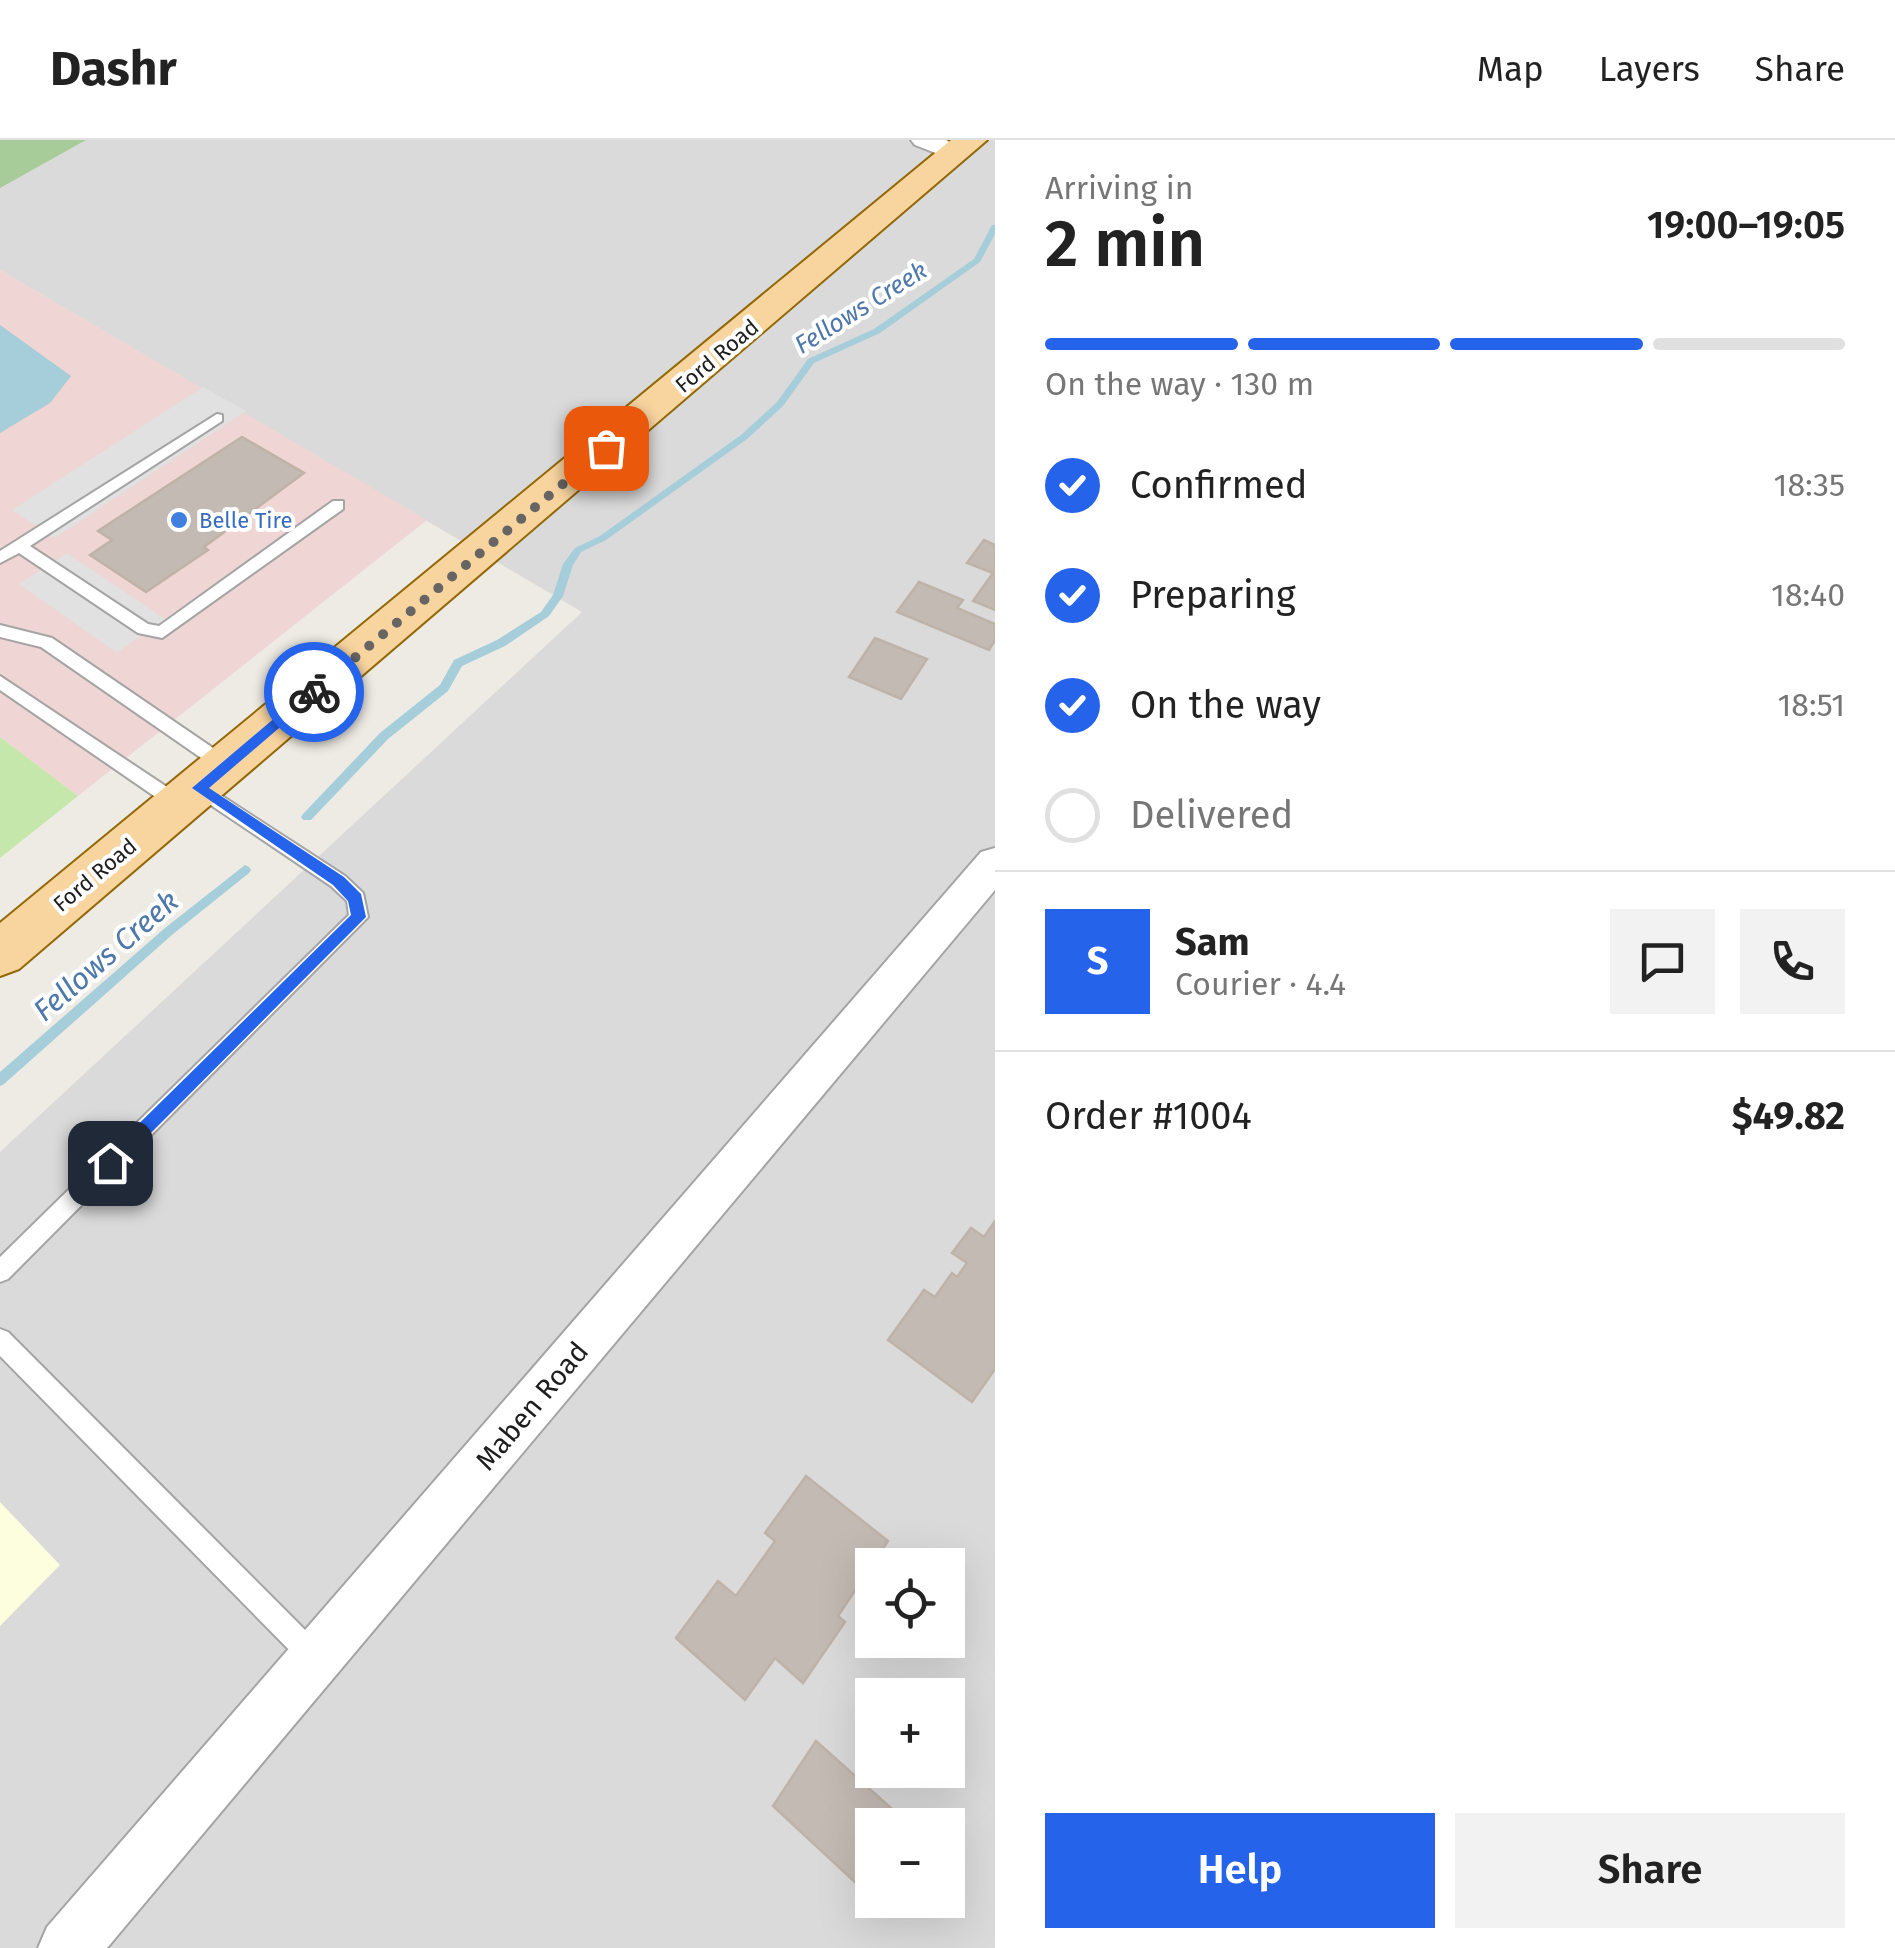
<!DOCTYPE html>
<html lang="en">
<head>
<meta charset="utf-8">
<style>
  body { margin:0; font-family:"Fira Sans",sans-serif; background:#f2f2f2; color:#222; height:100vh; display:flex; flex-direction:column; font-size:38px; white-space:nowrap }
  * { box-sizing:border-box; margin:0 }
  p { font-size:32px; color:#767676 }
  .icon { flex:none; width:55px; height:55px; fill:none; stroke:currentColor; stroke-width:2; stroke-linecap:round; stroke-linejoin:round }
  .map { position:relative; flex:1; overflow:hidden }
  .drawer { display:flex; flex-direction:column; background:#fff; width:900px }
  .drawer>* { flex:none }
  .buttons { position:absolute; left:855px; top:1408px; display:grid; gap:20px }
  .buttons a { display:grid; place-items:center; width:110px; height:110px; border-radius:0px; background:#fff; box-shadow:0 10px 40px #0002; font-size:50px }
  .pin { position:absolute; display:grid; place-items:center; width:85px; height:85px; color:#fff; margin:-42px; border-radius:20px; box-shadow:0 5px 15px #0006 }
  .courier { position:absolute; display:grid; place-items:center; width:100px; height:100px; margin:-50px; border:8px solid #2563eb; border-radius:50%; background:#fff; color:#222; box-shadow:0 2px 12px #0007 }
  .overview em { font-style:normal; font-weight:600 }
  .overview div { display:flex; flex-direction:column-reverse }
  .overview { display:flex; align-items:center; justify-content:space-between; height:170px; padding:0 50px }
  h1 { font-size:65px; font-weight:600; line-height:75px }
  .bar { display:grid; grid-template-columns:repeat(4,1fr); gap:15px 10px; align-content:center; height:120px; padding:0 50px }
  .bar i { height:12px; border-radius:8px; background:#e0e0e0 }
  .bar .on { background:#2563eb }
  .bar p { grid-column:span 4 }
  .line { display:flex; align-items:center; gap:25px; padding:0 50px; border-top:2px solid #e0e0e0 }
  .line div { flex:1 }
  .round { display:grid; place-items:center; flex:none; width:105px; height:105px; border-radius:0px; background:#f2f2f2 }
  ol { padding:0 50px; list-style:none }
  li { display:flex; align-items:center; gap:30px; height:110px }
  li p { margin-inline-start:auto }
  li .icon { padding:10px; border-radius:50%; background:#2563eb; color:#fff; stroke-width:4 }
  li:last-child { color:#767676 }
  li i { width:55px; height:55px; border:5px solid #e0e0e0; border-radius:50% }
  .cta { display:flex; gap:20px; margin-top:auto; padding:20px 50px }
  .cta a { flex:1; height:115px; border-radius:0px; background:#2563eb; color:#fff; font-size:40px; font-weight:600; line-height:115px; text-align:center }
  .cta a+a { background:#f2f2f2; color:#222 }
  header { display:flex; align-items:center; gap:60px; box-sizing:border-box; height:140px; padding:0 50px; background:#fff; border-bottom:2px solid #e0e0e0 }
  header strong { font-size:48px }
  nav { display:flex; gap:55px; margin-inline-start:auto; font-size:35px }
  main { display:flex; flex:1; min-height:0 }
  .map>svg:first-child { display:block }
  .residential { fill:#dbdada; fill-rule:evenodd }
  .commercial { fill:#efd5d3 }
  .education { fill:#fdfedd }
  .grass { fill:#c6e7ab }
  .forest { fill:#a7cc9a }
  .parking { fill:#e1e1e1 }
  .water { fill:#a5cdda }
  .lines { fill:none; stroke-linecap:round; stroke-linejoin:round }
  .stream { fill:#a5cdda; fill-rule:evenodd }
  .building { fill:#c3bab3; stroke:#bfb2a7; stroke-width:2.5 }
  .lane-casing { stroke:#a4a4a4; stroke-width:4 }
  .street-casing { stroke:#a4a4a4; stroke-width:4 }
  .primary-casing { stroke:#916805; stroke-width:4 }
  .lane { fill:#fff; fill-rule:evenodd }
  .street { fill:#fff; fill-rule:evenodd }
  .primary { fill:#f8d49f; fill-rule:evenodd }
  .route { fill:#2563eb }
  .done { stroke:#666563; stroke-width:10; stroke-dasharray:0 18 }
  .shop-dot { fill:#3f7fe0; stroke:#fff; stroke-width:4 }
  .labels { text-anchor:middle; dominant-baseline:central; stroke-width:8; stroke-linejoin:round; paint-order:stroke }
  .far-street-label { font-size:22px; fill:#1d1d1d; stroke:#fff }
  .far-shop-label { font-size:22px; fill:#366cbe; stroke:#fff; text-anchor:start }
  .far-water-label { font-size:25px; font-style:italic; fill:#4d78a9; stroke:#fff }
  .street-label { font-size:28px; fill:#1d1d1d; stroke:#fff }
  .water-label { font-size:30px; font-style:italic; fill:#4d78a9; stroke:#fff }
</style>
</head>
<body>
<header>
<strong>Dashr</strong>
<nav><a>Map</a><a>Layers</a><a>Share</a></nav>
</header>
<main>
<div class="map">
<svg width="995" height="1808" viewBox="0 0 995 1808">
  <rect width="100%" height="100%" fill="#eeebe4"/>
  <!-- residential -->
  <path class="residential" d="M0,0H995V1808H0V1012L582,472L0,130ZM872,1425H948V1500H872ZM872,1555H948V1630H872ZM872,1685H948V1760H872Z"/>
  <!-- commercial -->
  <path class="commercial" d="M0,130L427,380L78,656L0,597Z"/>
  <!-- education -->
  <path class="education" d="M0,1362L60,1425L0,1486Z"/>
  <!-- grass -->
  <path class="grass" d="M0,597L78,656L0,718Z"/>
  <!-- forest -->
  <path class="forest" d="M0,0H86L0,48Z"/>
  <!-- parking -->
  <path class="parking" d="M203,247L246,271L55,398L12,370Z
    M67,413L165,479L117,513L19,444Z"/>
  <!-- water -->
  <path class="water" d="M0,185L71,236L50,263L0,293Z"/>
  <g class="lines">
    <!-- stream -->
    <path class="stream" d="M992,85H995V94L980,122L880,193L814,223L783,266L747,299L606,400L581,412L573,425L563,456L549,476L505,506L462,526L448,551L388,599L311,680H303L301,677L303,674L380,593L440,545L454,520L497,500L541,472L553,455L563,424L575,408L600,396L741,295L777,262L808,219L874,189L974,119Z
      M245,725L249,727L251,730L249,733L173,794L4,944L0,946V932L165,788Z"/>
  </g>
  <!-- building -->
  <path class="building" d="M242,297L304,333L204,407L208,410L146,452L90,415L112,400L98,391Z
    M984,400L995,405V470L973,461L993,433L967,423Z
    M919,442L963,460L957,468L995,484V500L989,510L897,472Z
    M875,498L927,519L901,559L849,537Z
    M995,1081V1229L972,1262L888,1200L924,1150L935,1157L952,1133L957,1137L967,1123L952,1113L971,1088L984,1097Z
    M806,1336L888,1401L838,1476L845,1482L803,1543L775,1518L745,1560L676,1498L718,1441L736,1456L775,1401L765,1393Z
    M816,1601L910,1685H872V1758L773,1666Z"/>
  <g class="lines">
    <defs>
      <path id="lane" d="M217,274L222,275V281L30,406L148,484L159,486L333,361H343V369L162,498L138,493L19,413L0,423V411Z
        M0,485L52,498L232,621L235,626L232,631H220L41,507L0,497Z
        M0,536L185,659L188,664L185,669H173L0,550Z
        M199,641L345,736L363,753L368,777L8,1139L0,1142V1117L349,775L347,761L331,746L193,653L190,648L193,643Z
        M0,1189L8,1192L324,1509L328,1518L324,1527L315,1531L306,1527L0,1216Z"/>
      <path id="street" d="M911,0H946L969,13L956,21L915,5Z
        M995,708V750L107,1808H38L47,1787L981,712Z"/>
      <path id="primary" d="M951,0H987L19,829L0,836V783Z"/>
    </defs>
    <!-- lane casing -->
    <use href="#lane" class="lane-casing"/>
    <!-- street casing -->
    <use href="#street" class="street-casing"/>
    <!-- primary casing -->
    <use href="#primary" class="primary-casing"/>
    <!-- lane -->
    <use href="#lane" class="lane"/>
    <!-- street -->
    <use href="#street" class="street"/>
    <!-- primary -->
    <use href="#primary" class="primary"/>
  </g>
  <!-- route -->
  <path class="route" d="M309,549L321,552L209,648L344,737L361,754L366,777L116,1028H104V1018L351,775L348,761L333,745L192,648Z"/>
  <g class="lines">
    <!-- done -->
    <path class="done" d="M314,552L606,308"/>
  </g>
  <!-- markers -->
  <circle class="shop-dot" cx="179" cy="380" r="10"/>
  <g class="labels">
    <!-- far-street labels -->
    <g class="far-street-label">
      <text transform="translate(717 216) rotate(-40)">Ford Road</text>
      <text transform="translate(95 735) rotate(-40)">Ford Road</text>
    </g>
    <!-- far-shop labels -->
    <g class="far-shop-label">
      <text x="199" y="380">Belle Tire</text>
    </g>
    <!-- far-water labels -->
    <g class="far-water-label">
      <text transform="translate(861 168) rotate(-32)">Fellows Creek</text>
    </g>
    <!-- street labels -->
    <g class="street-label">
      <text transform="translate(532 1266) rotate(-50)">Maben Road</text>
    </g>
    <!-- water labels -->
    <g class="water-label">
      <text transform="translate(106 816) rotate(-41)">Fellows Creek</text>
    </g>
  </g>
</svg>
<div class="buttons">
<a><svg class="icon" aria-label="locate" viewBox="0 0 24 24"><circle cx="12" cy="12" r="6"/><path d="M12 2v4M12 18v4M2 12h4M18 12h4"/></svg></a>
<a>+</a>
<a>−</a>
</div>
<div class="pin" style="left:606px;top:308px;background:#ea580c"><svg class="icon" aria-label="bag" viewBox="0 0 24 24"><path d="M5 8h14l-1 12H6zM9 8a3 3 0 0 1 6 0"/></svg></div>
<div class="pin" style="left:110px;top:1023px;background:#1f2937"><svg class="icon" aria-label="home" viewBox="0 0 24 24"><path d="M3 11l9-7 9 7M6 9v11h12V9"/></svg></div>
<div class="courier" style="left:314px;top:552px"><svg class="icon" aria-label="bike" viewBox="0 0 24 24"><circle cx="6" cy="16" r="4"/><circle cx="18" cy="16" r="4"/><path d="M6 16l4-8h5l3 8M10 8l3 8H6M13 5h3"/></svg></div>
</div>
<section class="drawer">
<div class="overview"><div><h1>2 min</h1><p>Arriving in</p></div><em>19:00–19:05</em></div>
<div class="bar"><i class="on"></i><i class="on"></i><i class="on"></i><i></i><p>On the way · 130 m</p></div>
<ol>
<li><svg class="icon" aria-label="check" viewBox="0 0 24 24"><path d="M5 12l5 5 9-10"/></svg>Confirmed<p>18:35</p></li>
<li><svg class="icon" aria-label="check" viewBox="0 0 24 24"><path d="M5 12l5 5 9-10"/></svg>Preparing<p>18:40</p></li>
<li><svg class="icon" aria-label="check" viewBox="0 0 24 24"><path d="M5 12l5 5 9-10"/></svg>On the way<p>18:51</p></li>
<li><i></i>Delivered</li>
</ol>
<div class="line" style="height:180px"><b class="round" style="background:#2563eb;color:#fff">S</b><div><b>Sam</b><p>Courier · 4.4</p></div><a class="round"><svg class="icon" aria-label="chat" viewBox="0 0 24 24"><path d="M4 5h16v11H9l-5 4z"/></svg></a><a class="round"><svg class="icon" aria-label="phone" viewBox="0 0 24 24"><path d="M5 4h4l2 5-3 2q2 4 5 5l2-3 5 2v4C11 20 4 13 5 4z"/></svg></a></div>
<div class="line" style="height:130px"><div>Order #1004</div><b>$49.82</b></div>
<div class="cta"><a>Help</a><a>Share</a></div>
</section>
</main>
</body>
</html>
